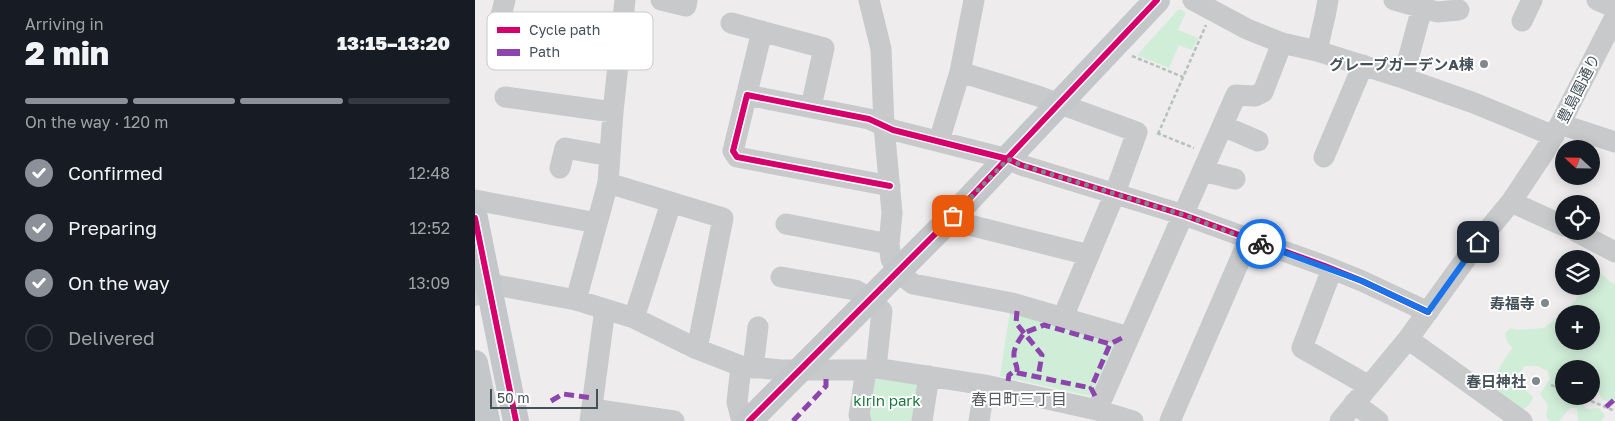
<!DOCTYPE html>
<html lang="en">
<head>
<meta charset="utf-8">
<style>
  body { margin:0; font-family:"Golos Text","Noto Sans JP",sans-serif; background:#242831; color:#f1f3f6; height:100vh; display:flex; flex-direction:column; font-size:19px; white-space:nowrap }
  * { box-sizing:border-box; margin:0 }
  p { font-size:16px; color:#9ea1a6 }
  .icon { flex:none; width:28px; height:28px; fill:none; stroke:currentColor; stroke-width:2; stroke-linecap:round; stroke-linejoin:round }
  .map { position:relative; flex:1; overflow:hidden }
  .sheet { display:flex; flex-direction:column; background:#171b24; width:475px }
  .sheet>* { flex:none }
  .needle { width:32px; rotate:292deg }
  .buttons { position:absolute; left:1080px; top:140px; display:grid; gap:10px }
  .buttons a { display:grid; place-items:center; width:45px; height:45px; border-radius:50%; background:#171b24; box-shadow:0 2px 12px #0003; font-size:25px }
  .scale { position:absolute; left:15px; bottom:12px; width:108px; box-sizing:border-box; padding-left:5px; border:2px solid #445159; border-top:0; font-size:14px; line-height:18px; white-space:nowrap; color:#445159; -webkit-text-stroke:4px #fff; paint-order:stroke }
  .pin { position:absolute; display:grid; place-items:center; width:42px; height:42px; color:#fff; margin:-21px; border-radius:10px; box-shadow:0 2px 8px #0006 }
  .courier { position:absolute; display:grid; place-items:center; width:50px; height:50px; margin:-25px; border:4px solid #1a73e8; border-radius:50%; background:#fff; color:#222; box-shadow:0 1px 6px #0007 }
  .head em { font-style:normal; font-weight:800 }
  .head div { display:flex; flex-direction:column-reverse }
  .head { display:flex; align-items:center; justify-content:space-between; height:85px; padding:0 25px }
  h1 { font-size:32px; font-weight:800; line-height:38px }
  .bar { display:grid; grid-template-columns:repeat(4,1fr); gap:8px 5px; align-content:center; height:60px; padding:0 25px }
  .bar i { height:6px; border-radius:4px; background:#363941 }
  .bar .current { background:#8c9099 }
  .bar p { grid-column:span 4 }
  ol { padding:0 25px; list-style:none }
  li { display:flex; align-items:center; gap:15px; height:55px }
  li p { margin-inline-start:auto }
  li .icon { padding:5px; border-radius:50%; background:#8c9099; color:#fff; stroke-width:4 }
  li:last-child { color:#9ea1a6 }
  li i { width:28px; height:28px; border:2px solid #363941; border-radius:50% }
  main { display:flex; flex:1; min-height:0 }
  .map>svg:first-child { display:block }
  .green { fill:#d0edd8; fill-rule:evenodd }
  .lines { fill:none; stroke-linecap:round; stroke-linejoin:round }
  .major-tunnel { stroke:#cccdcf; stroke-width:26; stroke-dasharray:26 13; stroke-linecap:butt }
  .path { stroke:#b5c1bc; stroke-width:2.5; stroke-dasharray:4 2.5; stroke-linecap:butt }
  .minor { stroke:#c7c9cb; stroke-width:21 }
  .major { stroke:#c3c7ca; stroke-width:26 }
  .quiet { stroke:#8e44ad; stroke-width:5; stroke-dasharray:10 5; stroke-linecap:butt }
  .cycleway-casing { stroke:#fff; stroke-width:9 }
  .cycleway { stroke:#d6006c; stroke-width:6 }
  .done { stroke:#80878d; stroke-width:5; stroke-dasharray:0 9 }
  .route { stroke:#1a73e8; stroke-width:6 }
  .poi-dot { fill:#80878d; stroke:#fff; stroke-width:2 }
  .labels { text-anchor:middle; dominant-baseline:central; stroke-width:4; stroke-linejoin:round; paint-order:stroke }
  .poi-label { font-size:15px; font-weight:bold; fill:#445159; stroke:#fff; text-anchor:end }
  .street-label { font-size:15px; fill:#445159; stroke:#fff }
  .park-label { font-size:15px; fill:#16793c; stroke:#fff }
  .neighbourhood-label { font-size:16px; fill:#585d61; stroke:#fff }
  .key { fill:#fff; stroke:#c7cbcd; stroke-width:1 }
  .key-label { font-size:14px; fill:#445159 }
</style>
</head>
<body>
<main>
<section class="sheet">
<div class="head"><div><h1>2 min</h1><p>Arriving in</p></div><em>13:15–13:20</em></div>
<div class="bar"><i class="current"></i><i class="current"></i><i class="current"></i><i></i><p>On the way · 120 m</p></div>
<ol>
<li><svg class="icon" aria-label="check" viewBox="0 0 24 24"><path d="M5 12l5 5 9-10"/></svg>Confirmed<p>12:48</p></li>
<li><svg class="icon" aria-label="check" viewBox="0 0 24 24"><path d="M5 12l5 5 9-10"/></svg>Preparing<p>12:52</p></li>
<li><svg class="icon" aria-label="check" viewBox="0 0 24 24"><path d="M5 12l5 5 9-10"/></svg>On the way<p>13:09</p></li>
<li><i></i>Delivered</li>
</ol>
</section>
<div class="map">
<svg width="1140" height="421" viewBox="0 0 1140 421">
  <rect width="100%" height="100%" fill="#eeeced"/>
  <!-- green -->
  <path class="green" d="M704,9L711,12L703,30L723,38L717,50L704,45L694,68L662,55Z
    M1124,272L1138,284L1140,282V403L1128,400L1123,392L1116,391V369H1089V371H1087L1089,381V396H1103L1112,409L1124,408L1130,415L1126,421H1103L1102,408H1095L1084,421H1074L1071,416L1073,405L1065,394L1075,379L1073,371L1062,366H1049L1041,382L1057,396L1058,399L1052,407L1045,410L1014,392C1020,376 1027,360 1038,348L1032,342L1030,334L1035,328L1042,330L1069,328L1083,317H1086L1112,286H1116V281ZM1089,314H1116V341H1089Z
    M535,311L644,345L624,390L615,396L525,376Z
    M395,377L449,385L442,421H390Z"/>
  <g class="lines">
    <!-- major-tunnel -->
    <path class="major-tunnel" d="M0,287L4,305"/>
    <!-- path -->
    <path class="path" d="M657,56L708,77
      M682,133L719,148
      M683,134L731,25
      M1085,282L1089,277
      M1076,385L1089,390
      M1104,396L1140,411"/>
    <!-- minor -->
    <path class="minor" d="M186,0L211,6L212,0
      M394,0L406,49L409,126L417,213L414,244L416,259L423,272L438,284L537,303L654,337
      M718,0L772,29L807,43L842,51L928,78L999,103L1079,136
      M919,0L962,12L984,10
      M1122,0L1140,8
      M1047,21L1057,0
      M24,23L30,0
      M256,23L349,48L336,107
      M287,31L258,151L262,157L415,186
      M842,51L850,16L853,0
      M485,72L563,96L662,132L640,193L588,317
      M928,78L947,8
      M272,95L394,119L418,130L533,159L546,165L709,215L850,266L887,281L953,312
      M30,97L138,112
      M1085,124L1140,142
      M748,126L783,141
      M464,141L485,72L499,0
      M849,157L888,65
      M85,168L90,148L135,156
      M728,171L760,179
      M133,183L248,218L222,349
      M0,200L122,223
      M1036,202L1089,226
      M477,217L494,225L614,255
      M311,224L414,244
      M1100,231L1140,252
      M857,269L827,348L894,386
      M306,277L380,290L396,299L407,311L401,368
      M0,281L101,300L159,318L222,349L266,366L306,370H391L401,368L510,385L622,410L658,421
      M101,300L133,183L138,112L150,0
      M159,318L196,203
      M933,339L1047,421
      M266,366L262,402L267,421
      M278,368L283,327
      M879,403L903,421
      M117,409L199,421
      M622,410L761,95L780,96L788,92L807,43
      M115,421L130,309
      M386,421L384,415L391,370
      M447,421L454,376
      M504,421L510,385
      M695,421L774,239
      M865,421L933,339L1003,242L1036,202L1070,151L1085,124L1140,17"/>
    <!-- major -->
    <path class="major" d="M0,218L41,421
      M0,363L12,421
      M274,421L477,217L682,0"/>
    <!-- quiet -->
    <path class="quiet" d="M542,311L541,323L567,355L563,377
      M542,372C543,365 539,363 539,356C538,348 545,339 549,333L569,325L635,344
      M533,381L534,375L538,372L616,388
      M620,396L616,388L635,344L651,336
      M76,401L88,394L118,398
      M1131,407L1140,399
      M318,421L351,386V378"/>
    <defs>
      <path id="cycleway" d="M415,186L262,157L258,151L272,95L394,119L418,130L533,159L546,165L709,215L850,266L887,281L953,312
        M0,218L41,421
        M274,421L477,217L682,0"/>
    </defs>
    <!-- cycleway casing -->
    <use href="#cycleway" class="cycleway-casing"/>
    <!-- cycleway -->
    <use href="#cycleway" class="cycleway"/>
  </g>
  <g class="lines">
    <!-- done -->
    <path class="done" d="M478,216L533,159L546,165L709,215L786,244"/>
    <!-- route -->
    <path class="route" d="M786,244L887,281L953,312L1003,242"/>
  </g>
  <!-- markers -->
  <g class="poi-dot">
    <circle cx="1009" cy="64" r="5"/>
    <circle cx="1070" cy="303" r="5"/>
    <circle cx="1061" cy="381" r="5"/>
  </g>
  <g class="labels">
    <!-- poi labels -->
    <g class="poi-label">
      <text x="999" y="64">グレープガーデンA棟</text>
      <text x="1060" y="303">寿福寺</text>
      <text x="1051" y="381">春日神社</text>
    </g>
    <!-- street labels -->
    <g class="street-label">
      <text transform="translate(1103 88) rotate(-63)">豊島園通り</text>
    </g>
    <!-- park labels -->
    <g class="park-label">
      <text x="412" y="400">kirin park</text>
    </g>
    <!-- neighbourhood labels -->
    <g class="neighbourhood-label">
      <text x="544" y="399">春日町三丁目</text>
    </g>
  </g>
  <!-- legend -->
  <rect x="12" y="12" width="166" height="58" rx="8" class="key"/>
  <rect x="22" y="27" width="23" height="6" fill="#d6006c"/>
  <rect x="22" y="49" width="23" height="7" fill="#8e44ad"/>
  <g class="key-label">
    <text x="54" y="35">Cycle path</text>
    <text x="54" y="57">Path</text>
  </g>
</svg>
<div class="buttons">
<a><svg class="needle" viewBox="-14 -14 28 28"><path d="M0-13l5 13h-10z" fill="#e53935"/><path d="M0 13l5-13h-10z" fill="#9ea1a6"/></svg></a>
<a><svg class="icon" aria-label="locate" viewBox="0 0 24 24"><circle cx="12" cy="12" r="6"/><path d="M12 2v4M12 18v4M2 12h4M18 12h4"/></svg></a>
<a><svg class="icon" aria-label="layers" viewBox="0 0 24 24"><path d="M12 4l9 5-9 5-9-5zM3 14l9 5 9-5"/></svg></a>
<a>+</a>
<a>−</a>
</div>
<div class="scale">50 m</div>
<div class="pin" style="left:478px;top:216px;background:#ea580c"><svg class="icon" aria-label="bag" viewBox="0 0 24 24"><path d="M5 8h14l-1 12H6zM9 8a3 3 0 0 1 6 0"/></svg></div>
<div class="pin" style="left:1003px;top:242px;background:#1f2937"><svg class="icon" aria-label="home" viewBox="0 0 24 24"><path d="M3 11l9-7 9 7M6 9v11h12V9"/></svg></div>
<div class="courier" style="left:786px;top:244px"><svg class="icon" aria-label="bike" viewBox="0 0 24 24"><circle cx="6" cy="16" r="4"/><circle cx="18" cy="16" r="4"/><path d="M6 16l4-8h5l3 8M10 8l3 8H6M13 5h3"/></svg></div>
</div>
</main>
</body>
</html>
